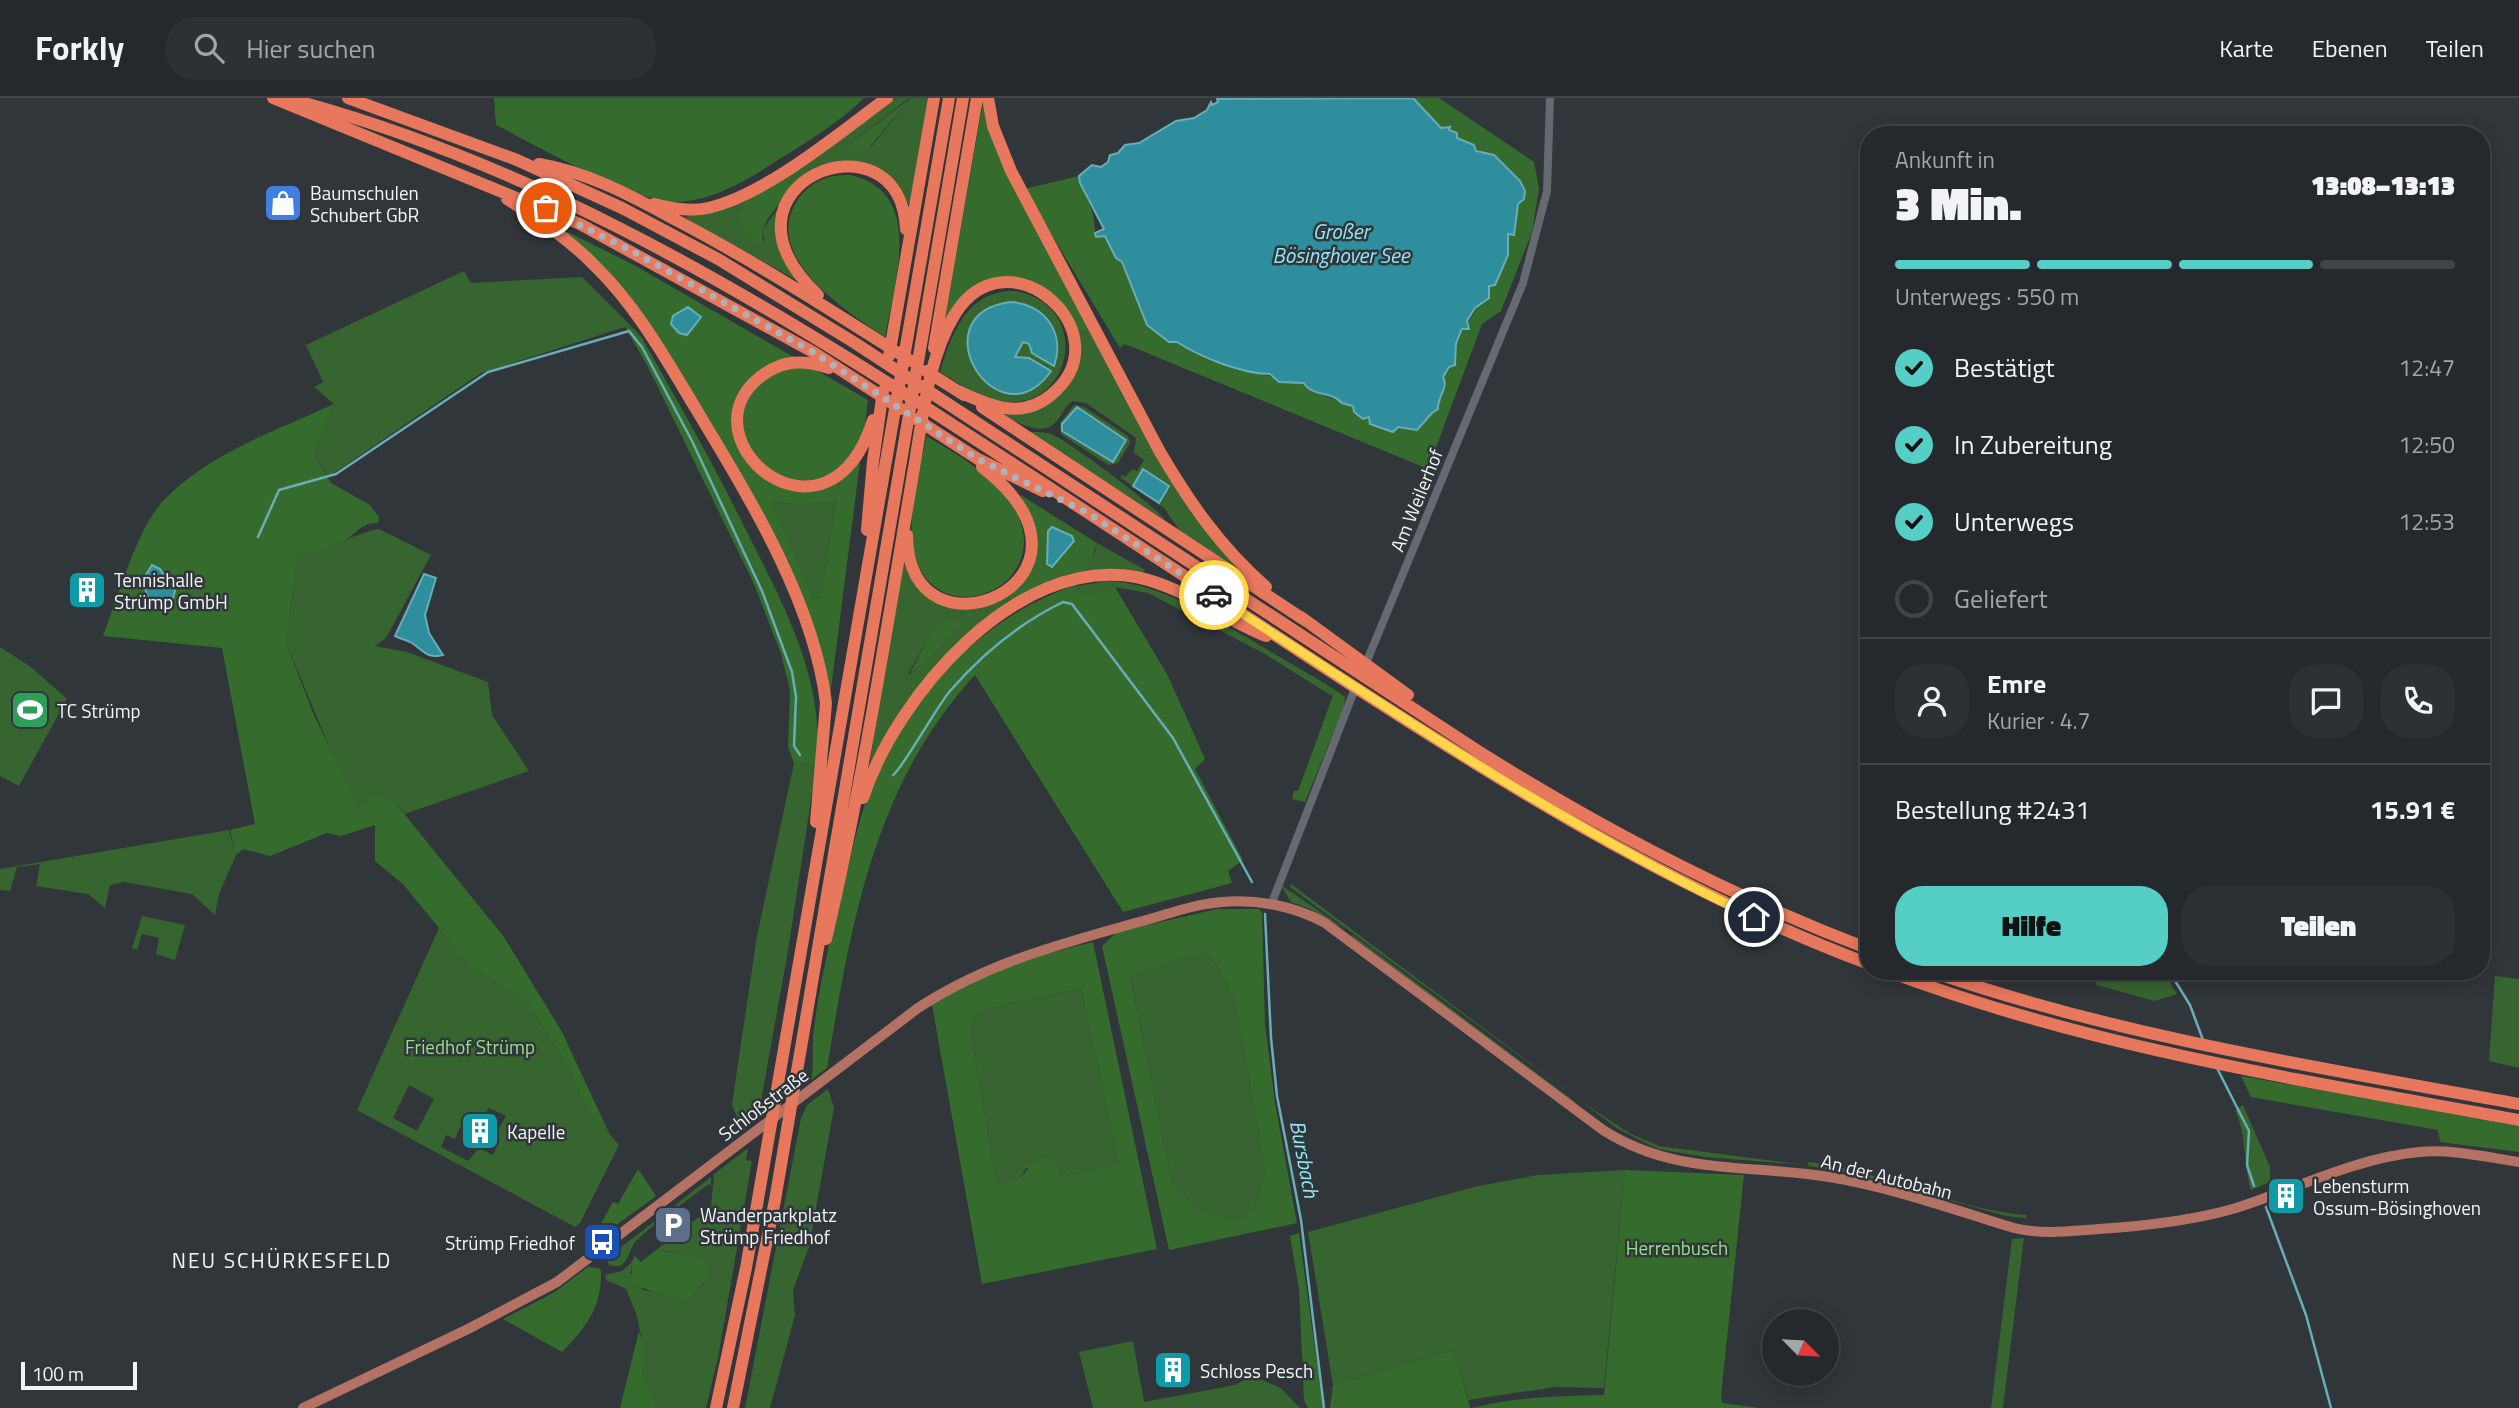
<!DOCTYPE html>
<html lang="de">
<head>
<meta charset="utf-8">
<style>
  body { margin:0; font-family:"Titillium Web",sans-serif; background:#2d3034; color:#f1f3f6; height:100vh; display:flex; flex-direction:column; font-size:26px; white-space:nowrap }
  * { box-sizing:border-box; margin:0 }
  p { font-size:23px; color:#a3a6a9 }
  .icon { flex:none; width:38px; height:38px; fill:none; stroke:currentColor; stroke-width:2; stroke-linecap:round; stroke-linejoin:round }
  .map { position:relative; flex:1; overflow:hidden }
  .details { position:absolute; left:1860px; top:28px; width:630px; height:854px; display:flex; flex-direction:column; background:#25282c; border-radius:28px; box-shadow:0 4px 18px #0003,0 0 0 2px #424448 }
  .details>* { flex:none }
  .needle { width:46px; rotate:114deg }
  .controls { position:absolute; left:1762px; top:1211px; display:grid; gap:14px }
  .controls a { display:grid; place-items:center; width:77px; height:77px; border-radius:50%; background:#25282c; box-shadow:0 4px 18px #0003,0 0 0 2px #424448; font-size:35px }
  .scale { position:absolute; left:21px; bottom:18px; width:116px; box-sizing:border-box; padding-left:7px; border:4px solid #f2f5f8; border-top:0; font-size:19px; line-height:24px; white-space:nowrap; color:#f2f5f8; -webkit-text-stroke:5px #31363a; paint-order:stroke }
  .pin { position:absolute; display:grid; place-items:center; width:60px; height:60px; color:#fff; margin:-30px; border:4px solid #fff; border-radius:50%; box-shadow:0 2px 7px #0007 }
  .courier { position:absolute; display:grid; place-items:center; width:70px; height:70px; margin:-35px; border:5px solid #ffd54a; border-radius:50%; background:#fff; color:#222; box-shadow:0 2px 9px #0007 }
  .summary em { font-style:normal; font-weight:800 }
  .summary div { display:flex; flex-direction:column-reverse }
  .summary { display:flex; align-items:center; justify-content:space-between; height:119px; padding:0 35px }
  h1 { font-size:46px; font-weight:800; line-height:52px }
  .bar { display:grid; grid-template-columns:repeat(4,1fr); gap:10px 7px; align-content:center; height:84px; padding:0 35px }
  .bar i { height:9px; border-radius:5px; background:#424448 }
  .bar .current { background:#55cec6 }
  .bar p { grid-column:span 4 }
  .line { display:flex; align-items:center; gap:18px; padding:0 35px; border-top:2px solid #424448 }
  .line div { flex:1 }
  .round { display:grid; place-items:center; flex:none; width:74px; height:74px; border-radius:28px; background:#2d3034 }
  ol { padding:0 35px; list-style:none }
  li { display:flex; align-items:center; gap:21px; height:77px }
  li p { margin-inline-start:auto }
  li .icon { padding:7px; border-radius:50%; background:#55cec6; color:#111; stroke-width:4 }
  li:last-child { color:#a3a6a9 }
  li i { width:38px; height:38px; border:4px solid #424448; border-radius:50% }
  .primary-button { display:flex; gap:14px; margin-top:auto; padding:14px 35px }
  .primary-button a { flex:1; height:80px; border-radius:28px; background:#55cec6; color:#111; font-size:28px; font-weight:800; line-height:80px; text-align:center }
  .primary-button a+a { background:#2d3034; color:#f1f3f6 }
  header { display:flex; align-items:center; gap:42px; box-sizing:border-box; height:98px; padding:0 35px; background:#25282c; border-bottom:2px solid #424448 }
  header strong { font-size:33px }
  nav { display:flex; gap:38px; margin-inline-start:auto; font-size:24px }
  .search { width:490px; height:63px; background:#2d3034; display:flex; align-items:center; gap:18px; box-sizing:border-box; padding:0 24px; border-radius:28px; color:#a3a6a9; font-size:26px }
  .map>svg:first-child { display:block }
  .green { fill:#37652f; fill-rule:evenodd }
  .forest { fill:#356c2d; fill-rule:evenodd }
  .water { fill:#2e8e9d; stroke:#69adb8; stroke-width:2 }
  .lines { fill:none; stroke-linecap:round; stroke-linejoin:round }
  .stream { stroke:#69adb8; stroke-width:2.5 }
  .minor { stroke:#646a6f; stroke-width:8 }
  .major { stroke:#b37264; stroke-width:10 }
  .highway { stroke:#e8785d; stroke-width:12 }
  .done { stroke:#aeb2b6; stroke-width:7; stroke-dasharray:0 12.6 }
  .route { stroke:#ffd54a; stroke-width:9 }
  .labels { text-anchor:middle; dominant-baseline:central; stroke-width:5; stroke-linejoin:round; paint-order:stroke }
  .poi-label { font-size:19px; fill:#f2f5f8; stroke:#31363a; text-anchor:start }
  .street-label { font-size:19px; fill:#f2f5f8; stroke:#31363a }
  .park-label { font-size:19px; fill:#94e188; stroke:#31363a }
  .water-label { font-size:21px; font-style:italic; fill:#91e6f6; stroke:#31363a }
  .neighbourhood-label { font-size:21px; letter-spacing:2px; fill:#f2f5f8; stroke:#31363a }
</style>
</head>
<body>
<header>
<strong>Forkly</strong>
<div class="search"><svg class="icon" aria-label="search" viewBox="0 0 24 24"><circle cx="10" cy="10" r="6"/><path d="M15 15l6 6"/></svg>Hier suchen</div>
<nav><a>Karte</a><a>Ebenen</a><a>Teilen</a></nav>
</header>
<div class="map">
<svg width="2519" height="1310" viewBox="0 0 2519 1310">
  <rect width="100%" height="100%" fill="#31363a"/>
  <!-- green -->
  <path class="green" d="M894,0H928L910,108L896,89L839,64L810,73L793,88L783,78ZM911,0L871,49L850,46L908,1Z
    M753,96L739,123L764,144L763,131L779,109L778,146L798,183L684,119L707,115Z
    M464,173L471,185L582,179L634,231L625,229L481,275L328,379L314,356L334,306L314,289L323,284L306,247Z
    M1015,193C1094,206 1074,317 998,303C977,299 958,285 940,274C952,235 967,192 1015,193Z
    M1091,230L1235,466L1233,468L1179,432L1164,410L1121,380V376L1125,379L1133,371L1137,373L1144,362L1134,355L1136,340L1086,305L1072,303C1064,309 1061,320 1054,326C1040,338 1017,325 1005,317L1060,295L1077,237Z
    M1074,307L1084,309L1128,338L1130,345L1118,365L1108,367L1061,336L1060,325Z
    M1029,334C1036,334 1045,334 1051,336C1066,341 1161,412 1165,422Z
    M836,401L821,499L814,501L771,403L801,407Z
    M379,431L431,457L386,540L375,548L407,554L488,584L492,617L529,673L405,716L393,702L356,713L286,545L298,455C326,454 351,436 379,431Z
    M1097,445L1145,472L1142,476H1080L1095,454Z
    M902,463C908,468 909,475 914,481C945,512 967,520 1008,498L1013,506L932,572L890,630L869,670ZM937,526L922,564L910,577L908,576Z
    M1108,483C1162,486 1205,516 1251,542C1279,559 1307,574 1335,592L1332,598L1263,555L1148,495L1115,489L1087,499L1070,489Z
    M0,549L31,569L67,601L19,688L0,678Z
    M794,665L816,669L788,853L759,1014L742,1033L732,1006L757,838Z
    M229,732L236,757L219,796L215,817L192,796L124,784L110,787L105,810L88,796L36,788L40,766L17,769L10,793L0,792V771Z
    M1291,786L1578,1001L1290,789Z
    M1281,787L1348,833L1310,811L1291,804Z
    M142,818L185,827L175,862L156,856L159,840L142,836L137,852L132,850Z
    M439,830L470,868L528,905L569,970L584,1007L619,1047L580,1125L575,1129L357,1012ZM409,987L434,1001L417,1033L393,1020ZM489,1010L506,1018L497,1034L488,1030L482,1041L492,1045L495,1039L500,1042L493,1057L479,1050L468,1063L441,1049L446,1037L455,1041L460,1029L473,1035Z
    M1353,837L1575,1004L1574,1006L1352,838Z
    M1203,855L1215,864L1235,902L1265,1072L1255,1109L1238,1124C1205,1119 1195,1108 1172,1085L1130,876Z
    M2092,873H2163L2177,896L2155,903L2097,887Z
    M2495,878L2519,881V970L2489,963Z
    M1081,890L1119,1066L1067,1078L1058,1073L1026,1070L1021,1079L1002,1086L996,1082L970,932L976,918L990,910Z
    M828,991L834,1010L809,1149L793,1192L795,1217L770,1310H745L801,1020L807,1007Z
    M1581,1003L1629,1035L1659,1048L1806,1067L1705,1059L1658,1051L1618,1031Z
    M2243,1007L2270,1069V1084L2251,1092C2243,1064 2247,1038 2235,1012Z
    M748,1050L746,1062L752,1063L718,1260L706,1310H655L642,1276V1243L637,1218L626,1191L606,1182L605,1177L622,1173L631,1165V1175L643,1192L676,1197L686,1203L704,1185L695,1157L656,1152L711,1110L714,1076Z
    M1807,1064C1881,1072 1955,1112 2026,1117L2027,1120L2006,1118L1851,1075L1809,1068Z
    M1625,1072L1604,1290L1555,1289L1468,1302L1454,1252L1333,1287L1308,1134L1478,1088L1538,1077Z
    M711,1079V1088L709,1086C685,1104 658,1122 636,1143C627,1152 630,1174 609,1167L606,1161Z
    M2024,1140L2003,1310H1991L2012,1141Z
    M1133,1243L1144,1304L1235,1287L1252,1278L1281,1290L1300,1310H1093L1079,1254Z"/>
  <!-- forest -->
  <path class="forest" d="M494,0H864C841,23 809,43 781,60C749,81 713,104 673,104C633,103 536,47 496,27Z
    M911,0L868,51L848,54L850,46Z
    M1413,0H1439L1534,64L1539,91L1532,134L1501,213L1482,226L1428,371L1135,250L1124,246L1120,250L1024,91L1079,78L1093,116L1096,139L1105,138L1116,160L1122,164L1138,201L1177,244L1234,271L1304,285L1311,293L1353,308L1354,314L1363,321C1374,317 1384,325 1394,328C1423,333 1448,305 1443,279L1449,269L1455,267L1456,245L1490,188L1495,187L1508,149V136L1514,137L1516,116L1502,67L1494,57C1469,53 1426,22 1413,0Z
    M983,4L1091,230L1077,237C1065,195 1044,185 1003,181L945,221Z
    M851,77C926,95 894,185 885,239C846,213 758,157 799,100C811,83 830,76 851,77Z
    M783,78L793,88L767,122L763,131L762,147L757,146L739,123C744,98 763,90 783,78Z
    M550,125L634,167L868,302L830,598L793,492L653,234ZM836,402L821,499L814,501L771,403L801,407Z
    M625,229L634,231L642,240C678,304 714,367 746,432C783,506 827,584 816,669L794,665L788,649L790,592L781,556L754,486L648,269Z
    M334,306L314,356L331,385L370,407L379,419L378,425C362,425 360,432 348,440C334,449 313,455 298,455L286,545L313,615L356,704V712L378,697L393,702L504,839L562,934L610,1037L584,1007L569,970L528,905L470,868L403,786L375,763V727L341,738L327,735L270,758L243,751L236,757L230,732L255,726L222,550L103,538C117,501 137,431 163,403C208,355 276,333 334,306Z
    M926,338C958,357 1002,381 1018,417C1050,490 943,533 917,464C903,425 920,377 926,338Z
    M1019,396L1097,445L1089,468L1079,476L1013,506L1008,498C1045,473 1040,429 1019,396Z
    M1070,489L1087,498L1115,489L1168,578L1205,661L1195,671L1243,762L1228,773L1232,785L1123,814L975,577C873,688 851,827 827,970L811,982C814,968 812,955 813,940C818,891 830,842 842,794C853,752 861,706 881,667C921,587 985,520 1070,489Z
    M948,521L963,526L909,577L934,530Z
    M1335,592L1345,599L1344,609L1305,704L1292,701L1294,693H1298Z
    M1217,811H1259L1262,814L1265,927L1275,1005L1297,1125L1169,1152L1102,848L1117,834ZM1203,855L1215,864L1235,902L1265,1072L1255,1109L1238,1123C1205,1119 1195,1108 1172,1085L1130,877Z
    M1093,844L1157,1151L982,1186L932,907C984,872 1033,859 1093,844ZM1081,890L1119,1066L1067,1078L1058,1073L1053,1060L1036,1061L1021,1079L1002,1086L996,1082L970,932L976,918L990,910Z
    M2241,978L2519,1028V1054L2440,1044L2438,1032L2251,999Z
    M638,1071L656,1098L611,1131L585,1145L584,1139L589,1130L597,1133L613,1104L618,1106Z
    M1625,1072L1744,1077L1721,1298L1722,1305L1759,1310H1472C1517,1299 1558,1298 1604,1297Z
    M1299,1135L1323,1310H1308L1304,1302L1299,1191L1290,1138Z
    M656,1152L695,1157L707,1167C710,1184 696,1192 686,1204C669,1193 649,1197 633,1184L631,1165L635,1158L641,1164Z
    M588,1169L599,1170L601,1173C602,1210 586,1229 562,1254L503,1221L555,1194Z
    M639,1233L642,1243V1276L656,1307L655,1310H620Z
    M1454,1252L1470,1310H1330L1333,1287Z"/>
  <!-- water -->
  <path class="water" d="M1413,0L1441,30L1450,29L1449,32L1457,35V40L1474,47L1476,53L1494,57L1520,83L1525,93L1524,101L1518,106L1514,137L1508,136V157L1495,187L1489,188V200L1475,210L1467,223L1469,231H1462L1456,245L1455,267L1449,269L1443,279C1449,289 1437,300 1438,311L1432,315L1417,332L1398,329L1393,334L1370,326L1369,319L1363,321L1354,314L1353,308L1342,305C1332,293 1312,299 1304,285L1279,284L1270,276C1243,276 1202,260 1177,244H1169L1147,227L1122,164L1116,160L1105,138L1096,139L1095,135L1104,131L1080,85L1079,78L1092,67L1101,69L1108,64L1110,57L1118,55L1125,47L1139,45L1176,23L1194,20L1207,12L1211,4L1212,7L1218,4L1217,1Z
    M1010,204C1044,205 1066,235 1054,268L1032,255L1029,246L1023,244L1015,259L1029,260L1051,273C998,348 917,217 1010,204Z
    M688,209L701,219L687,237L679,235L671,226L673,218Z
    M1077,309L1126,342L1113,364L1062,333V326Z
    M1143,371L1169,388L1159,405L1133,388Z
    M1052,429L1072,438L1074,443L1052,469L1047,466L1048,433Z
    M152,467L160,471L175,493L170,511L165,513L150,504L142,483Z
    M424,476L436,480L425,517L429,535L443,557C427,561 424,553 412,545C407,542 401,541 395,538Z"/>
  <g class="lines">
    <!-- stream -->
    <path class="stream" d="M258,439L279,392L336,376L488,274L629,233L642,249L692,343L762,493L792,574L796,599L794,648L800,657
      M893,677C901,673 937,608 950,593C981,557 1020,525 1063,504L1072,506L1173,640L1252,784
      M1265,816L1271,940L1277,998L1301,1122L1324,1310
      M2169,873L2190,907L2203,942
      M2217,970L2249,1033L2247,1067L2254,1088
      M2266,1109L2306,1217L2331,1310"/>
    <!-- minor -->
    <path class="minor" d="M1364,570L1523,185L1547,93L1550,0
      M1271,807L1356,588"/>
    <!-- major -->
    <path class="major" d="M303,1310L468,1231L557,1184L918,910C987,865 1057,847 1135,825C1163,818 1193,806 1222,804C1257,801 1295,808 1325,825L1603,1032C1675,1078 1749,1066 1829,1079C1892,1089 1954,1112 2014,1130C2042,1137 2071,1133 2099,1131C2145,1128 2192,1123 2236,1110C2296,1091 2355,1060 2419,1054C2452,1051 2486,1059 2519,1064"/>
    <!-- highway -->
    <path class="highway" d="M273,0L580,126L813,254L901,311
      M286,0C519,61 730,183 930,312C1060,396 1189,481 1319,566C1497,682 1670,791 1869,866
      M348,0L517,62L622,110L718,161L855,245L1478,653C1602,731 1732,799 1869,851
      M988,0L993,28L1011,73L1160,354C1190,405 1221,450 1266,489
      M539,66C587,74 630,97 672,120C755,163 832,213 911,263
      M507,101C538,121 569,141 595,168C637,209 666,261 696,311C748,398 814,503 826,605L816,724
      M654,106C671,110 690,114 708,110C767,96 838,36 887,0
      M818,197C700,86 900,8 906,131
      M934,250L977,0
      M889,258L934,0
      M829,270C802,261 782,262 760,279C681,342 828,465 873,322
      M926,273L964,297
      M982,309L1306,523
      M916,321L978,361L1043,393
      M867,432L873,363L883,293
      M907,437C907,574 1128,482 982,369
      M1301,519L1408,597
      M863,700C896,599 1016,457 1136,479C1182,488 1223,521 1266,538
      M826,841C863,684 888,523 915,364C923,316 929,258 955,216C1008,131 1126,236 1051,297C1021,322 989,308 958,293
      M1887,873C2090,950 2307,983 2519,1022
      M1930,873C2121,939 2321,970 2519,1006
      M716,1310L746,1170L949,0
      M733,1310L775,1102L963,0"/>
  </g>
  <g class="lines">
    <!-- done -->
    <path class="done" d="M546,110L632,153L813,254L978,361L1088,415L1214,497"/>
    <!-- route -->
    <path class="route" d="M1214,497C1392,613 1561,728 1754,819"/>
  </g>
  <!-- icons -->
  <defs>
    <symbol id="shop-square" viewBox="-11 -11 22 22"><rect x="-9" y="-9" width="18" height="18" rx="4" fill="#3f7fe0" stroke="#31363a"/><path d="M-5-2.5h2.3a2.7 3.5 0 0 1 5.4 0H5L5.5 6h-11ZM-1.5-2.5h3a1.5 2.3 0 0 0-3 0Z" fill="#fff"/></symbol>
    <symbol id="building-square" viewBox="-11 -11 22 22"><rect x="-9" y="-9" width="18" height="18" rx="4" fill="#0f9aa8" stroke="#31363a"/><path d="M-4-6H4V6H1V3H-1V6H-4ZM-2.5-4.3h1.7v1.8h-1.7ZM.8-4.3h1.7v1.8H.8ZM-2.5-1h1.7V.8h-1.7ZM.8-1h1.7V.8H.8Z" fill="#fff"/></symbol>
    <symbol id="stadium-square" viewBox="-11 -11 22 22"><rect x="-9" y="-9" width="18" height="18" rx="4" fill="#2e9e5b" stroke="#31363a"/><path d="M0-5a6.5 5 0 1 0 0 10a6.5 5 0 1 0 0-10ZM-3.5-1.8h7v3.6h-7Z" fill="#fff"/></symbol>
    <symbol id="parking-square" viewBox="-11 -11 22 22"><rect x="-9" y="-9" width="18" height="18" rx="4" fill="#5c6f8a" stroke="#31363a"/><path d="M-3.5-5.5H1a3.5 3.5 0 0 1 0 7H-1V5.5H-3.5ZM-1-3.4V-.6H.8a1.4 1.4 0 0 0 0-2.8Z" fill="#fff"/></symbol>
    <symbol id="bus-square" viewBox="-11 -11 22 22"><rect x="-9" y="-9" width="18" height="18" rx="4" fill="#1a4fb4" stroke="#31363a"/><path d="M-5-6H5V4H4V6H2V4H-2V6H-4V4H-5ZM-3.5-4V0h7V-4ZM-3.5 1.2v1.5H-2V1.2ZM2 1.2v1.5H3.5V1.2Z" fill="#fff"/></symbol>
  </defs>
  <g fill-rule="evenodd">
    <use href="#shop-square" x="261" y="83" width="44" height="44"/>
    <use href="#building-square" x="65" y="470" width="44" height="44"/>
    <use href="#stadium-square" x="8" y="590" width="44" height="44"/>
    <use href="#building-square" x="458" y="1011" width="44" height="44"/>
    <use href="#building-square" x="2264" y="1076" width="44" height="44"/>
    <use href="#parking-square" x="651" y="1105" width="44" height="44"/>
    <use href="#bus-square" x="580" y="1122" width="44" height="44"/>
    <use href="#building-square" x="1151" y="1250" width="44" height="44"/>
  </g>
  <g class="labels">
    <!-- poi labels -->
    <g class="poi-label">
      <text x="310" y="94">Baumschulen<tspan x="310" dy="22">Schubert GbR</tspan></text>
      <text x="114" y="481">Tennishalle<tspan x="114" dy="22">Strümp GmbH</tspan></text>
      <text x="57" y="612">TC Strümp</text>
      <text x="507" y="1033">Kapelle</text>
      <text x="2313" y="1087">Lebensturm<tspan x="2313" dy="22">Ossum-Bösinghoven</tspan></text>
      <text x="700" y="1116">Wanderparkplatz<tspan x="700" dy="22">Strümp Friedhof</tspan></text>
      <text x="575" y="1144" text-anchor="end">Strümp Friedhof</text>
      <text x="1200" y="1272">Schloss Pesch</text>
    </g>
    <!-- street labels -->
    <g class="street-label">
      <text transform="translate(1416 402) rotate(-68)">Am Weilerhof</text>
      <text transform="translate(763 1006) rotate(-37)">Schloßstraße</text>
      <text transform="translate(1887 1078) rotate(14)">An der Autobahn</text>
    </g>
    <!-- park labels -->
    <g class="park-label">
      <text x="470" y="948">Friedhof Strümp</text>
      <text x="1677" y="1149">Herrenbusch</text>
    </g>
    <!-- water labels -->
    <g class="water-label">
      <text x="1341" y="133">Großer<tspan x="1341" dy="24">Bösinghover See</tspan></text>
      <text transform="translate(1305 1061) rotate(79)">Bursbach</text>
    </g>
    <!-- neighbourhood labels -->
    <g class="neighbourhood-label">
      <text x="282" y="1162">NEU SCHÜRKESFELD</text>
    </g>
  </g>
</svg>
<div class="controls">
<a><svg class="needle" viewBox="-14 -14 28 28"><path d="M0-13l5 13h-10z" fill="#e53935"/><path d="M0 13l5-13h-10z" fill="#a3a6a9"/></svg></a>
</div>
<div class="scale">100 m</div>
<div class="pin" style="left:546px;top:110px;background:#ea580c"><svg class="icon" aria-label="bag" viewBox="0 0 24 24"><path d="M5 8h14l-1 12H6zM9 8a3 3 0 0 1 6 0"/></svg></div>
<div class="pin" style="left:1754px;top:819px;background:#1f2937"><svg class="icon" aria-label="home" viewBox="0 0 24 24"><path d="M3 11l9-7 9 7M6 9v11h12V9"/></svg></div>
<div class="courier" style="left:1214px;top:497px"><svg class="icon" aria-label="car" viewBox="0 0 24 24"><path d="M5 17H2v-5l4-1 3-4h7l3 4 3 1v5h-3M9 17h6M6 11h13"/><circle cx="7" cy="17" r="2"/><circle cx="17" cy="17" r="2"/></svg></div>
<section class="details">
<div class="summary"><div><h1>3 Min.</h1><p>Ankunft in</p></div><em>13:08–13:13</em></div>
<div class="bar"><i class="current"></i><i class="current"></i><i class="current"></i><i></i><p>Unterwegs · 550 m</p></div>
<ol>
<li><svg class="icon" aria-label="check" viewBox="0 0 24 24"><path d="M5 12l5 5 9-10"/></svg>Bestätigt<p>12:47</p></li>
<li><svg class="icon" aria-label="check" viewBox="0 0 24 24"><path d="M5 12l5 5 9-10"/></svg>In Zubereitung<p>12:50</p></li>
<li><svg class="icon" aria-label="check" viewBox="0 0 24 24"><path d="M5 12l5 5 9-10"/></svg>Unterwegs<p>12:53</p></li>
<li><i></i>Geliefert</li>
</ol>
<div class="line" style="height:126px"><a class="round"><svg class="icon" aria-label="person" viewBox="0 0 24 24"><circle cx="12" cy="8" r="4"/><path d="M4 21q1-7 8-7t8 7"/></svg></a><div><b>Emre</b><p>Kurier · 4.7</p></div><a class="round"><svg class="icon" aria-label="chat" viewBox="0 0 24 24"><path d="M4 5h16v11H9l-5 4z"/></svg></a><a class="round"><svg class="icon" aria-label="phone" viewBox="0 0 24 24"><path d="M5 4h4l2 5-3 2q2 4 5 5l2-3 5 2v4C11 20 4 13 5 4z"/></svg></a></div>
<div class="line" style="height:91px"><div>Bestellung #2431</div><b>15.91 €</b></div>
<div class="primary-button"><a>Hilfe</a><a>Teilen</a></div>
</section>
</div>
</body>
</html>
